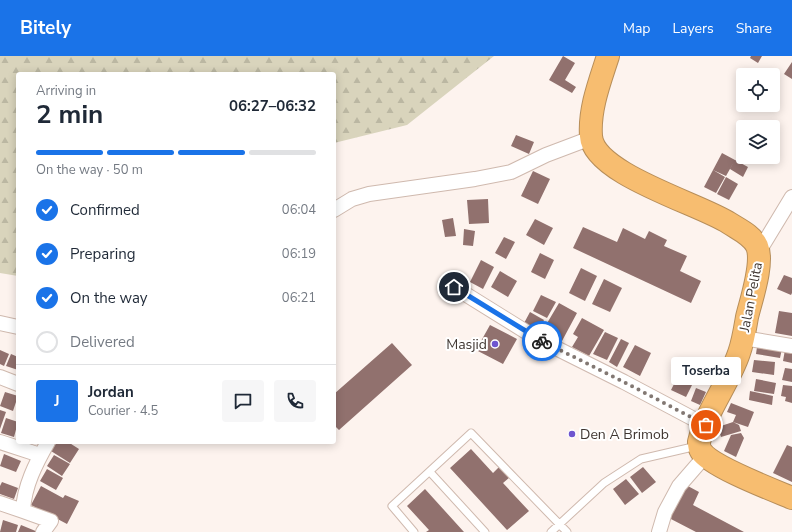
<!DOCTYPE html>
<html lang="en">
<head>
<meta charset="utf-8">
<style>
  body { margin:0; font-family:"Nunito Sans",sans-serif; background:#f6f6f7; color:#1f2937; height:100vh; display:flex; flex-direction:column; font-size:15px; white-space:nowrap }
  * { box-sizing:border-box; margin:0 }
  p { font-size:13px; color:#747a83 }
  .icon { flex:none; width:22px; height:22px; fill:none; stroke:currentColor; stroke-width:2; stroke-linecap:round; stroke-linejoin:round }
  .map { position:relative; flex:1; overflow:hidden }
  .drawer { position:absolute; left:16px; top:16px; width:320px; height:372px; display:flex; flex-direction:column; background:#fff; border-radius:4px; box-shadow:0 2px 10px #0003 }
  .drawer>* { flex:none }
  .tools { position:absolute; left:736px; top:12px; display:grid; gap:8px }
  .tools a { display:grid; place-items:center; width:44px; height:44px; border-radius:4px; background:#fff; box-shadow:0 2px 10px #0003; font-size:20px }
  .pin { position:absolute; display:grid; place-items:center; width:34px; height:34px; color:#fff; margin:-17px; border:2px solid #fff; border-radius:50%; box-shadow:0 1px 4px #0007 }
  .courier { position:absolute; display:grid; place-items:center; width:40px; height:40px; margin:-20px; border:3px solid #1a73e8; border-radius:50%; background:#fff; color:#222; box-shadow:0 1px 5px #0007 }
  .bubble { position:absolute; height:28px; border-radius:4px; background:#fff; box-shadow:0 2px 10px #0003; font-size:13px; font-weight:700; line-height:28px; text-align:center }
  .overview em { font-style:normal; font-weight:700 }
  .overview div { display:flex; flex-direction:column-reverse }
  .overview { display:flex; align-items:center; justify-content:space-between; height:68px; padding:0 20px }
  h1 { font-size:26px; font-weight:700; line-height:30px }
  .bar { display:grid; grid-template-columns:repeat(4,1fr); gap:6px 4px; align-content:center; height:48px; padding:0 20px }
  .bar i { height:5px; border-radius:3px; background:#e0e1e3 }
  .bar .current { background:#1a73e8 }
  .bar p { grid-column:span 4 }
  .line { display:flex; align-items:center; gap:10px; padding:0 20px; border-top:1px solid #e0e1e3 }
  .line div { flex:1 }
  .round { display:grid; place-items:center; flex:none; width:42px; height:42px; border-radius:4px; background:#f6f6f7 }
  ol { padding:0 20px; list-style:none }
  li { display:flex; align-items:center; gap:12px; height:44px }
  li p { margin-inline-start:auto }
  li .icon { padding:4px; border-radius:50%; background:#1a73e8; color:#fff; stroke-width:4 }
  li:last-child { color:#747a83 }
  li i { width:22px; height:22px; border:2px solid #e0e1e3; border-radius:50% }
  header { display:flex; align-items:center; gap:24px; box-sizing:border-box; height:56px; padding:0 20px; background:#1a73e8; color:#fff }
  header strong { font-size:19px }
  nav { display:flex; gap:22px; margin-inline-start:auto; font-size:14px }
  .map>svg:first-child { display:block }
  .forest { fill:url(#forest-firs) }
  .building { fill:#91716e }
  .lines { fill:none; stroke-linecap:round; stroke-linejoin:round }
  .lane-casing { stroke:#cfb9ae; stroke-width:9 }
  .street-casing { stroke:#cfb9ae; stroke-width:16 }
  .highway-casing { stroke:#b78e5a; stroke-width:24 }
  .lane { stroke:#fff; stroke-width:7 }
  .street { stroke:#fff; stroke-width:14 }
  .highway { stroke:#f7bd70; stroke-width:22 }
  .done { stroke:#827873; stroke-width:4; stroke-dasharray:0 7.2 }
  .route { stroke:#1a73e8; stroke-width:5 }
  .poi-dot { fill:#6e55cf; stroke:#fff; stroke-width:1.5 }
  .labels { text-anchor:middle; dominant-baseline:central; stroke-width:4; stroke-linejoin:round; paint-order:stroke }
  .street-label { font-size:14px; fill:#3f3631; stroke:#fff }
  .poi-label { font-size:14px; fill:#3f3631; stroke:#fff; text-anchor:end }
</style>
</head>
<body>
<header>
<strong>Bitely</strong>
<nav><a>Map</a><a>Layers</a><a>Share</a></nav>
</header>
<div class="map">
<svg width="792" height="476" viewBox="0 0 792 476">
  <defs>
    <pattern id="forest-firs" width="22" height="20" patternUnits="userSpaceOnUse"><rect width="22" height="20" fill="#d9d4bc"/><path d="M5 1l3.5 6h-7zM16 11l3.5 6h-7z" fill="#bbb7a2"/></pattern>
  </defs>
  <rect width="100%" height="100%" fill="#fdf3ee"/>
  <!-- forest -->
  <path class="forest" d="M0,0H494L407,69L334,87V18H18V220L0,217Z"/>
  <!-- building -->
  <path class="building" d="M563,0L575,7L565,24L576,31L572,37L549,24Z
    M751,0H762L758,7L750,2Z
    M792,6V23L784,18Z
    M516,79L534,86L529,98L511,90Z
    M722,97L735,104L726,120L713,114Z
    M735,104L748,111L743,121L730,113Z
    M713,114L725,121L716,137L704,131Z
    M533,115L550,123L538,148L521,140Z
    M726,121L738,128L729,144L717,138Z
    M488,143L489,167L469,168L467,144Z
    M453,162L456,180L445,181L442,164Z
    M535,163L553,172L544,189L526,179Z
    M583,171L617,186L623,172L645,183L649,175L667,184L664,190L687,200L680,215L701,225L691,247L573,192Z
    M464,173L475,175L473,190L463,189Z
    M504,181L515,186L506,203L495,197Z
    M540,197L554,204L545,223L531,216Z
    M481,204L494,211L483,233L470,226Z
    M581,212L597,220L585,245L569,237Z
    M500,215L517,225L508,241L491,231Z
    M784,219L792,222V237L791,239L777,233Z
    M604,223L622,232L610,256L592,248Z
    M541,239L556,246L547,262L533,255Z
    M559,247L577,257L562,285L543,274Z
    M779,255L792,257V280L775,277Z
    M530,256L544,264L537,277L523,269Z
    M582,262L604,274L589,300L572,291L578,281L573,278Z
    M490,269L517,283L503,308L476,294Z
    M605,276L618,282L607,304L593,298Z
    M621,283L629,287L617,311L609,306Z
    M758,284L783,288L780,302L756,298Z
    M392,287L412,309L339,374L334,369V338Z
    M786,288L792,289V307L783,305Z
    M635,289L651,297L640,320L623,311Z
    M0,294L9,298L4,310L0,308Z
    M11,298L18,301V314L6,310Z
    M754,304L775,306L774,319L752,316Z
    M785,312L792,313V326L782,324Z
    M688,314L705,321L701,329L684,322Z
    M677,322L692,329L686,341L671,334Z
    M756,323L776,327L774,338L754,335Z
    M783,329L792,330V347L785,345L786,341L781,340Z
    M696,332L706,336L700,349L691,345Z
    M750,335L773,340L772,349L749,344Z
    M5,336L18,340L13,355L0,350Z
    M731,347L754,356L748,371L733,366L736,359L727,356Z
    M0,354L6,356L0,373Z
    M6,362L18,366L14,381L1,377Z
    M733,366L739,369L741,375L721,381L718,371Z
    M741,377L744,382L736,401L724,395L731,379Z
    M57,386L63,388L64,386H68L79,393L70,407L51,395Z
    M787,389L792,391V426L773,417Z
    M471,393L493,417L500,410L510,421L503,427L529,455L507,474L450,412Z
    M4,398L21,405L16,416L0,410Z
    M54,399L70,408L62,420L47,410Z
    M643,411L656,426L642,437L630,421Z
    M47,413L63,422L56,434L40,425Z
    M626,423L639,438L625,449L613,433Z
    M2,426L18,432L14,443L0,438V430Z
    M686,429L699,436L693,449L744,476H696L669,462Z
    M41,430L63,442L65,439L79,445L67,468L31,449Z
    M425,433L464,476H426L429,474L407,450Z
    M3,464L18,469L16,476H0Z
    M21,469L38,476H18Z"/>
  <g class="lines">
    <defs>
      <path id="lane" d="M430,416L485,476
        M414,476L392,450L471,377L567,476
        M551,476L604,427L641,403L697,390"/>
      <path id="street" d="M334,154L352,143L369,138L475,123L511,116L546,99L591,82
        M758,197L792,141
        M454,231L536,282L624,326L705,369
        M0,267L18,271
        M743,282L792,290
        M0,321L18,328
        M0,386L40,399
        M0,447L23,455
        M43,476L51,465L23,455C24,430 36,407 48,386
        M659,476L665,456L679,430L705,400"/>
      <path id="highway" d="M608,0C600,25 589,53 591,80C593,118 700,148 729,167C738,173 752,179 757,190C764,207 751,244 747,261C745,273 743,286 739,297C729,327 706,355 699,386C699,389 699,392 701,395C710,410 773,434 792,442"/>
    </defs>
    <!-- lane casing -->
    <use href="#lane" class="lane-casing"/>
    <!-- street casing -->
    <use href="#street" class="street-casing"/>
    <!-- highway casing -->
    <use href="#highway" class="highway-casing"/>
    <!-- lane -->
    <use href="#lane" class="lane"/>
    <!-- street -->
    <use href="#street" class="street"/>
    <!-- highway -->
    <use href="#highway" class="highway"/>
  </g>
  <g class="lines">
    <!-- done -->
    <path class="done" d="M542,285L624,326L706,369"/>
    <!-- route -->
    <path class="route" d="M454,231L542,285"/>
  </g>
  <!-- markers -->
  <g class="poi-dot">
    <circle cx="495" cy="288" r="4"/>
    <circle cx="572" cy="378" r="4"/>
  </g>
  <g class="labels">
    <!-- street labels -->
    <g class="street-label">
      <text transform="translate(751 241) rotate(-79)">Jalan Pelita</text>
    </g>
    <!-- poi labels -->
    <g class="poi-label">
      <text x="487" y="288">Masjid</text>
      <text x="580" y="378" text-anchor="start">Den A Brimob</text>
    </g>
  </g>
</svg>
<div class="tools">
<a><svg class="icon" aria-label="locate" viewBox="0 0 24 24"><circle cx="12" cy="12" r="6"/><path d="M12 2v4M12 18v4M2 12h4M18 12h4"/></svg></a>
<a><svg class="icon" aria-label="layers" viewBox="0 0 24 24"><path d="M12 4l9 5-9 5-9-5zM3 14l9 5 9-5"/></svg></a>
</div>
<div class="pin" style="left:706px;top:369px;background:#ea580c"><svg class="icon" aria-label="bag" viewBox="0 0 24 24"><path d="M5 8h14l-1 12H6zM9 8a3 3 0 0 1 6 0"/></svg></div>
<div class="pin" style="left:454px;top:231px;background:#1f2937"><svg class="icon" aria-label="home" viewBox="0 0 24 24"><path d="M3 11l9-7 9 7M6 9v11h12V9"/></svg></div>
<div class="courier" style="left:542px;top:285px"><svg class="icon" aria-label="bike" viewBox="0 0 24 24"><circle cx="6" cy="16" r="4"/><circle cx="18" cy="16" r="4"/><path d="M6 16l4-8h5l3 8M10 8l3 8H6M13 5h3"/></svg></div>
<div class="bubble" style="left:671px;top:301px;width:70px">Toserba</div>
<section class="drawer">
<div class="overview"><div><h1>2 min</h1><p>Arriving in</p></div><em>06:27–06:32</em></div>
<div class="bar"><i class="current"></i><i class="current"></i><i class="current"></i><i></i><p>On the way · 50 m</p></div>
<ol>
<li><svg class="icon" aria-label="check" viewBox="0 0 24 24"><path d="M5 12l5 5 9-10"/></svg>Confirmed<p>06:04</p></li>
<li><svg class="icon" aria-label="check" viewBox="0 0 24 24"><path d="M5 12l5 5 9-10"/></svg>Preparing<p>06:19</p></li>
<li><svg class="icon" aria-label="check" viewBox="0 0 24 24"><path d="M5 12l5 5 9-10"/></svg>On the way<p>06:21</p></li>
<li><i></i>Delivered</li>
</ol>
<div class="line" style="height:72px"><b class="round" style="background:#1a73e8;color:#fff">J</b><div><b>Jordan</b><p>Courier · 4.5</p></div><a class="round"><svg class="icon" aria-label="chat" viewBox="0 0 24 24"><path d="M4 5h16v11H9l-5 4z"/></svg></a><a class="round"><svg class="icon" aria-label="phone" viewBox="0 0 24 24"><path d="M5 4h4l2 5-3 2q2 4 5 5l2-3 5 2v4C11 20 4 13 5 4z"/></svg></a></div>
</section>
</div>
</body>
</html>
